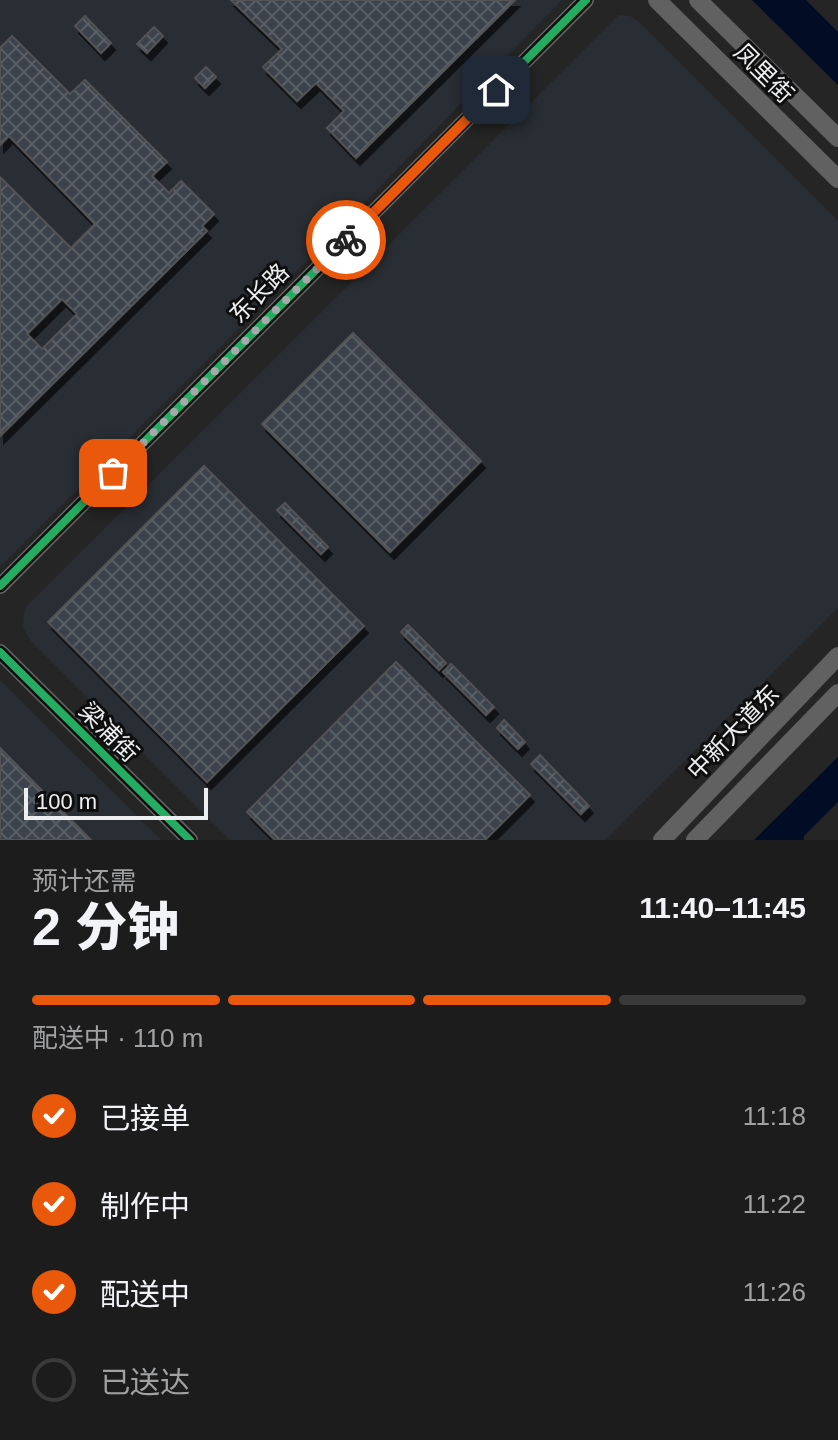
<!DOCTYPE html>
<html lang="zh">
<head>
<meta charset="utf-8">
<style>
  body { margin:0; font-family:Helvetica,"Noto Sans SC",sans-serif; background:#292929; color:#f1f3f6; height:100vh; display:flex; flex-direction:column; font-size:30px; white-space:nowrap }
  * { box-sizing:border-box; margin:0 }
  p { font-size:26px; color:#a0a1a3 }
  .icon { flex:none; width:44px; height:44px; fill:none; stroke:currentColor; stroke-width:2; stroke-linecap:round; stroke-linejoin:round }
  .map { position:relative; height:840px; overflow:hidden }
  .details { display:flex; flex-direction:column; background:#1c1c1c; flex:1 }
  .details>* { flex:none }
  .scale { position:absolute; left:24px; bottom:20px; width:184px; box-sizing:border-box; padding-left:8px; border:4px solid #edeef0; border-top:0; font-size:22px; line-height:28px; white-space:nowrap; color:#edeef0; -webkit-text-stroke:6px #0e0e0f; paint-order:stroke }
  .pin { position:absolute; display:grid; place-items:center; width:68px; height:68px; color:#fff; margin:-34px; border-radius:16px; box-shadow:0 4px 12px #0006 }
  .courier { position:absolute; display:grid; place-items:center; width:80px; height:80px; margin:-40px; border:6px solid #ea580c; border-radius:50%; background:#fff; color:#222; box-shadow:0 2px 10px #0007 }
  .overview em { font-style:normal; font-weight:800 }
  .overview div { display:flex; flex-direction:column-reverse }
  .overview { display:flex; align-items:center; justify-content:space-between; height:136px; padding:0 32px }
  h1 { font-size:52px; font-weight:800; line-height:60px }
  .bar { display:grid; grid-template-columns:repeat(4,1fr); gap:12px 8px; align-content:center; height:96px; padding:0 32px }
  .bar i { height:10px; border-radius:6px; background:#3a3a3b }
  .bar .active { background:#ea580c }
  .bar p { grid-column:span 4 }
  ol { padding:0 32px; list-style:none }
  li { display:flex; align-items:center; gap:24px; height:88px }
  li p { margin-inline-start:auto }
  li .icon { padding:8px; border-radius:50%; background:#ea580c; color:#fff; stroke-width:4 }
  li:last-child { color:#a0a1a3 }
  li i { width:44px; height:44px; border:4px solid #3a3a3b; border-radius:50% }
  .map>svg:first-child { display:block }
  .built { fill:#292e34 }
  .water { fill:#030c25 }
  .building { fill:url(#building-cross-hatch); stroke:#535354; stroke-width:2; fill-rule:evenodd; filter:url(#shadow) }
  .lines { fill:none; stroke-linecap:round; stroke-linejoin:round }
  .secondary { stroke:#646464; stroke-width:16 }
  .primary { stroke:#616162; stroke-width:18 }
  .cycleway-casing { stroke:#0e0e0f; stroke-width:13 }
  .cycleway { stroke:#26ab63; stroke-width:8 }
  .done { stroke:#a7a8a9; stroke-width:8; stroke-dasharray:0 14.4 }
  .route { stroke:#ea580c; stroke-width:10 }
  .labels { text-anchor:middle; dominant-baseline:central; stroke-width:6; stroke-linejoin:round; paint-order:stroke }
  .street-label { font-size:24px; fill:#edeef0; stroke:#0e0e0f }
</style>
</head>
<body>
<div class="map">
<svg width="838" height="840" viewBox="0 0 838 840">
  <defs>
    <pattern id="building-cross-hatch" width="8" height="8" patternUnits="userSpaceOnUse" patternTransform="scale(2)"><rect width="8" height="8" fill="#3b424b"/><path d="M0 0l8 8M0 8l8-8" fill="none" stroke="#585e65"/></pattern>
    <filter id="shadow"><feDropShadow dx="4" dy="7" stdDeviation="0" flood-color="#0009"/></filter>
  </defs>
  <rect width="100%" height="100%" fill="#252526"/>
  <!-- built -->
  <path class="built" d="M0,0H562L333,235L0,567Z
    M619,15L630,16L637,20L838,221V608L605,840H230L30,640L23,627L24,613L27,606Z
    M0,680L161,840H0Z"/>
  <!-- water -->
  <path class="water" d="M752,0H806L838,32V85Z
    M838,757V802L804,836V840H754Z"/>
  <!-- building -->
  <path class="building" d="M231,0H515L356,158L327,128L344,111L316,83L297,101L263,67L282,49Z
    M85,16L111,43L101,53L75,26Z
    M154,27L163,36L147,53L137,44Z
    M12,36L70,94L85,80L167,162L152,176L169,193L181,181L214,214L202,226L207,231L0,436V177L71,248L95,224L9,136L0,145V48ZM62,299L77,314L42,349L27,334Z
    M206,67L216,77L205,88L195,78Z
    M353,333L481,461L390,552L262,424Z
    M204,466L364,626L207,782L48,622Z
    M285,503L328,547L321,554L277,510Z
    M408,625L446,663L439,670L401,632Z
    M396,662L530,795L485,840H275L247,812Z
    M451,664L494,707L486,715L443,672Z
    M504,720L525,742L518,749L497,728Z
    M0,748L91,840H0Z
    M540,755L589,806L581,814L531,764Z"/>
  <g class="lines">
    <!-- secondary -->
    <path class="secondary" d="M0,586L586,0
      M0,652L190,840"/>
    <!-- primary -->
    <path class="primary" d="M657,0L838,179
      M698,0L838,138
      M662,840L838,656
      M695,840L838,693"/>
    <defs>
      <path id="cycleway" d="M0,586L586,0
        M0,652L190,840"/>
    </defs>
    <!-- cycleway casing -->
    <use href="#cycleway" class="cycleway-casing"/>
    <!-- cycleway -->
    <use href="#cycleway" class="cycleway"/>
  </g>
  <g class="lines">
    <!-- done -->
    <path class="done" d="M113,473L346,240"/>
    <!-- route -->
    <path class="route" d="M346,240L496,90"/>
  </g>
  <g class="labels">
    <!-- street labels -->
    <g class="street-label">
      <text transform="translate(764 73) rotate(45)">凤里街</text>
      <text transform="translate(259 293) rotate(-45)">东长路</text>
      <text transform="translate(109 732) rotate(45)">梁浦街</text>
      <text transform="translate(733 732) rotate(-46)">中新大道东</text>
    </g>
  </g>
</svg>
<div class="scale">100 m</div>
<div class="pin" style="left:113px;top:473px;background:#ea580c"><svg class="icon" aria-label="bag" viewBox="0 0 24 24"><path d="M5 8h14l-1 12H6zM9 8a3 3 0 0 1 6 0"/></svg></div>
<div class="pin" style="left:496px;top:90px;background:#1f2937"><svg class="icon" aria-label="home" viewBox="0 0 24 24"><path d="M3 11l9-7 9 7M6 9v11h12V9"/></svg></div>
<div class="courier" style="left:346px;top:240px"><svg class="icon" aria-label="bike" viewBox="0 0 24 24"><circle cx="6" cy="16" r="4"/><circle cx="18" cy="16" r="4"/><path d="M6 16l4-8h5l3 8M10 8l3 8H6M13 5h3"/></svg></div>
</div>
<section class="details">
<div class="overview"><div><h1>2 分钟</h1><p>预计还需</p></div><em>11:40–11:45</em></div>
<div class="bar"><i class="active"></i><i class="active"></i><i class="active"></i><i></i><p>配送中 · 110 m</p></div>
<ol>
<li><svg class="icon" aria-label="check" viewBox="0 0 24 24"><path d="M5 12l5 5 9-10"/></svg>已接单<p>11:18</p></li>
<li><svg class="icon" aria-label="check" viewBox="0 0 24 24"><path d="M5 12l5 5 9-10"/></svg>制作中<p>11:22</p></li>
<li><svg class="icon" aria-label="check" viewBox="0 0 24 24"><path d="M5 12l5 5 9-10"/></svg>配送中<p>11:26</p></li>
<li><i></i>已送达</li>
</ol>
</section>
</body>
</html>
